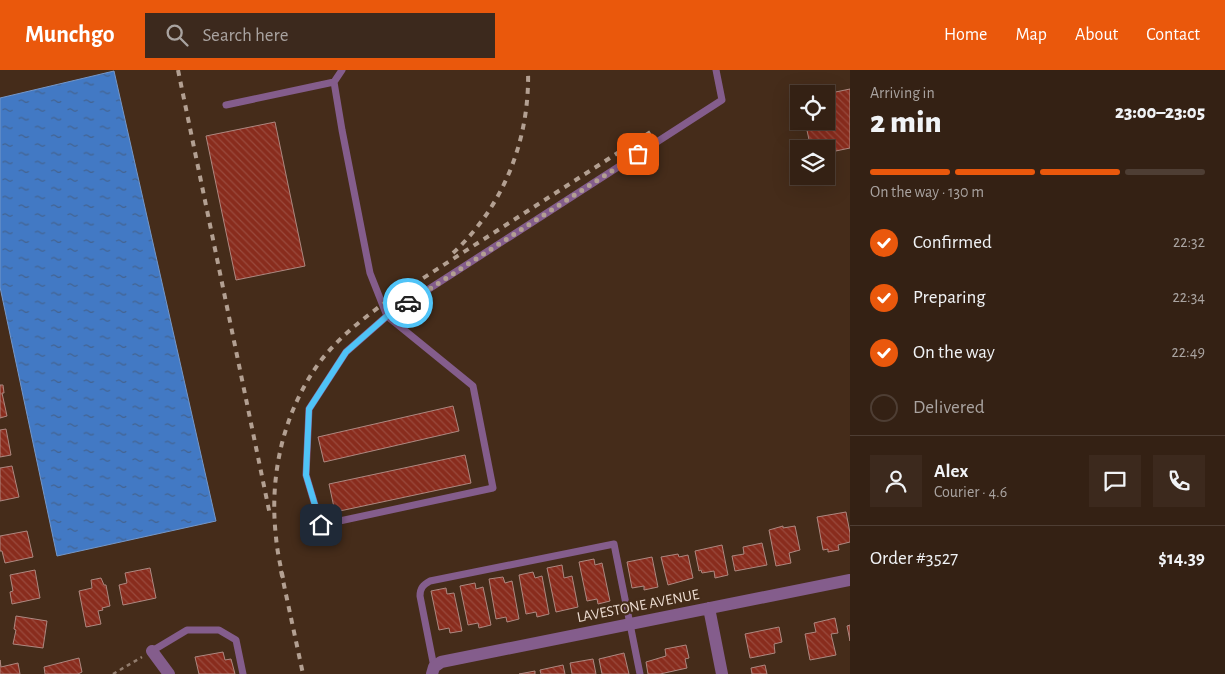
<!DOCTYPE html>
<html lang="en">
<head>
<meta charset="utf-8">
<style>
  body { margin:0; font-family:"Alegreya Sans",sans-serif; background:#3c291d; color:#f1f3f6; height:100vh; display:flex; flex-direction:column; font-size:19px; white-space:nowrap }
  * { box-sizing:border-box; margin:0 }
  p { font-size:16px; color:#a9a3a0 }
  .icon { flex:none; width:28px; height:28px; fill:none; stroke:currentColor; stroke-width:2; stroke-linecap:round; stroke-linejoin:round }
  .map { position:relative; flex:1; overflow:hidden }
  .drawer { display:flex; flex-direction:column; background:#342114; width:375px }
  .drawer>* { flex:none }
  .buttons { position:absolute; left:790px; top:15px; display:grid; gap:10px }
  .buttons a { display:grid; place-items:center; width:45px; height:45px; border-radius:0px; background:#342114; box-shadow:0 5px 20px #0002,0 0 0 1px #4e3e34; font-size:25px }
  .pin { position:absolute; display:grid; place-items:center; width:42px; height:42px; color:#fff; margin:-21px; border-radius:10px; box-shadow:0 2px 8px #0006 }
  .courier { position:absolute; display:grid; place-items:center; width:50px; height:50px; margin:-25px; border:4px solid #4fc3f7; border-radius:50%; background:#fff; color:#222; box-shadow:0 1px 6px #0007 }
  .head em { font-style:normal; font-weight:800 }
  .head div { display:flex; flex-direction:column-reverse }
  .head { display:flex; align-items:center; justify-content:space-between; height:85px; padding:0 20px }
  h1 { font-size:32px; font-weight:800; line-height:38px }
  .bar { display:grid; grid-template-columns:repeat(4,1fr); gap:8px 5px; align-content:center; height:60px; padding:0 20px }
  .bar i { height:6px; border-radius:4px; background:#4e3e34 }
  .bar .selected { background:#ea580c }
  .bar p { grid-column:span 4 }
  .line { display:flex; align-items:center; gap:12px; padding:0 20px; border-top:1px solid #4e3e34 }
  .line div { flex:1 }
  .round { display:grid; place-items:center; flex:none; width:52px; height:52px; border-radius:0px; background:#3c291d }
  ol { padding:0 20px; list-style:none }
  li { display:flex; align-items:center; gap:15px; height:55px }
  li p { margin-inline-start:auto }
  li .icon { padding:5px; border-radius:50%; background:#ea580c; color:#fff; stroke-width:4 }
  li:last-child { color:#a9a3a0 }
  li i { width:28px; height:28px; border:2px solid #4e3e34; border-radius:50% }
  header { display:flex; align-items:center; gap:30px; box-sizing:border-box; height:70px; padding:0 25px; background:#ea580c; color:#fff }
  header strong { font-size:24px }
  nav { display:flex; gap:28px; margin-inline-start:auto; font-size:18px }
  .search { width:350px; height:45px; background:#3c291d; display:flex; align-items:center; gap:12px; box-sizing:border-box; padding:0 18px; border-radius:0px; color:#a9a3a0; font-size:19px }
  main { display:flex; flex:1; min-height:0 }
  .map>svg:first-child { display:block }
  .water { fill:url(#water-ripples); stroke:#7597c8 }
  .building { fill:url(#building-back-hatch); stroke:#ad8880 }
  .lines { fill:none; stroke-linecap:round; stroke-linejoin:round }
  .path { stroke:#917c6d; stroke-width:2.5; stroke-dasharray:4 4; stroke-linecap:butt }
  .service { stroke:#845d8c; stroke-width:7 }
  .minor { stroke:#845d8c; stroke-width:12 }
  .rail { stroke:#b3a092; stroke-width:4; stroke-dasharray:6 6; stroke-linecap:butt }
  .done { stroke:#b29f92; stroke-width:5; stroke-dasharray:0 9 }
  .route { stroke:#4fc3f7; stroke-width:6 }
  .labels { text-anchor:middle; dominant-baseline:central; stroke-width:4.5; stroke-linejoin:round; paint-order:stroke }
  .street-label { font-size:15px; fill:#edddd2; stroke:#452c1a }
</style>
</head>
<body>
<header>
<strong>Munchgo</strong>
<div class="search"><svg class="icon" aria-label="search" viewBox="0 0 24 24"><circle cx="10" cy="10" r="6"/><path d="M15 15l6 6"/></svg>Search here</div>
<nav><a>Home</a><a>Map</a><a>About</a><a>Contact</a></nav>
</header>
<main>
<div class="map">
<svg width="850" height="604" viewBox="0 0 850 604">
  <defs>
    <pattern id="water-ripples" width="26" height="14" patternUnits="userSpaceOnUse" patternTransform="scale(1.25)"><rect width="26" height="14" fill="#4279c4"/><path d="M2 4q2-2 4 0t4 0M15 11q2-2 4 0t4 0" fill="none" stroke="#44638f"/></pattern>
    <pattern id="building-back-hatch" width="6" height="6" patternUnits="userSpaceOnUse" patternTransform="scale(1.25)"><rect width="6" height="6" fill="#892c1d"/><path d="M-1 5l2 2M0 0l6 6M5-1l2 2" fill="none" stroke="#9a4a3d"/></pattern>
  </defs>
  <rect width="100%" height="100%" fill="#452c1a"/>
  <!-- water -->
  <path class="water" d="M114,1L216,451L57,486L0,217V28Z"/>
  <!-- building -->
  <path class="building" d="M850,19V78L826,83V79H811L805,51H826V24Z
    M275,52L305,196L236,210L206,66Z
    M0,315H3L4,323H2L7,346L0,348Z
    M453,336L459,361L324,392L318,367Z
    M6,359L11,385L0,387V360Z
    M465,385L471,413L335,442L329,414Z
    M12,396L19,427L0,431V398Z
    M846,442L850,463V472L838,475L839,480L828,482V479L823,480L817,447Z
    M783,456V458L795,456L800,480L789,483L791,493L776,496L769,460Z
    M27,461L33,487L5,493L2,481H0V466Z
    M762,473L767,495L735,501L732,486L744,484L743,477Z
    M722,475L728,505L715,508L714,501L702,503L701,500L699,501L695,481Z
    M678,484L679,487L688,485L693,508L668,515L661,487Z
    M652,487L658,517L644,520V516L632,518L627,492Z
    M594,489L595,495L602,493L610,531L598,534L597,529L587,531L579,492Z
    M562,495L564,508L572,506L578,537L556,542L547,498Z
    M150,498L156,528L123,535L119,515L127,513L125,503Z
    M35,500L40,528L12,534L10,522L13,521L10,505Z
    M533,502L535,508L542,506L549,544L537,547L536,542L526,544L519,505Z
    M503,507L505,513L512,511L519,549L507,552L506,547L496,549L489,509Z
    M101,508L104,515H106L110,536L102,538L103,540L98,541L101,554L86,557L79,521L92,518L91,510Z
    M475,513L476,519L483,517L491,555L479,558L478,553L468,555L460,516Z
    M446,518L447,524L454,523L462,561L450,563L449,558L439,560L431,521Z
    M16,546L47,551L43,578L13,574L16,560L14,559Z
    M835,548L838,563L831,564L836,585L810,590L805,564L816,562L814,553Z
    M850,555V571L847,556Z
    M779,557L782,572L774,574L775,583L750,588L745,564Z
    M686,575L689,588L685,589L687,598L660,604H648L646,592L666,586L665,579Z
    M223,582L225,590L231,589L235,604H199L195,587Z
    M624,583L629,604H602L599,589Z
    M79,588L82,602L78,604H45L44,597Z
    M593,589L596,604H572L570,593Z
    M0,590L1,597L18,593L20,604H0Z
    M563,595L565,604H541L540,600Z
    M765,595L767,604H752L751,598Z
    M535,601V604H519Z"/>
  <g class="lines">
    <!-- path -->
    <path class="path" d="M113,604L142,587"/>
    <!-- service -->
    <path class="service" d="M342,0L334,12L342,60L370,203L387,246L473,316L493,418L321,455L306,405L309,339L346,282L387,246L722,30L716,0
      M226,35L334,12
      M152,581L187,560H219L236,570L243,604
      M434,597L420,526C420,518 423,515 430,511L614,474L640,604"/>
    <!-- minor -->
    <path class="minor" d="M709,538L722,604
      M152,581L169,604
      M432,604L434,597L441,592L850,510"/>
    <!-- rail -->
    <path class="rail" d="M178,0L270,445
      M453,183C504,136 530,69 528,0
      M281,501L303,604
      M283,508C280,494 277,480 276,467C269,406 283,343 319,293C336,270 360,251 383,234L655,59"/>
  </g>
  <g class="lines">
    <!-- done -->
    <path class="done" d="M408,233L638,84"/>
    <!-- route -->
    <path class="route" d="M321,455L306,405L309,339L346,282L387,246L408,233"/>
  </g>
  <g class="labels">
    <!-- street labels -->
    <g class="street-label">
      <text transform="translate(638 536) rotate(-11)">LAVESTONE AVENUE</text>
    </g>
  </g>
</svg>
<div class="buttons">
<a><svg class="icon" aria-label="locate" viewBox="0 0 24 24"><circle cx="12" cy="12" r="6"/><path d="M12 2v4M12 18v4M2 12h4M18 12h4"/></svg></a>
<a><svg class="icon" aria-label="layers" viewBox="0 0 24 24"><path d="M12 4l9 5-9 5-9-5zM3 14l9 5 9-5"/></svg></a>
</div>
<div class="pin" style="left:638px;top:84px;background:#ea580c"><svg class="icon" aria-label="bag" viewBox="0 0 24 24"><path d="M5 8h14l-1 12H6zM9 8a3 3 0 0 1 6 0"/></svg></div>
<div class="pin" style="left:321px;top:455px;background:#1f2937"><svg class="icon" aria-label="home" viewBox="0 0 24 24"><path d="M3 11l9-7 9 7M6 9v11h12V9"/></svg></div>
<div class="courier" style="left:408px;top:233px"><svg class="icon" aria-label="car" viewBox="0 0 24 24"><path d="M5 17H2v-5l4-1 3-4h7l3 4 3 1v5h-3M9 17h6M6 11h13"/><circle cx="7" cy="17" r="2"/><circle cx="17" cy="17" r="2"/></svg></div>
</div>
<section class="drawer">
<div class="head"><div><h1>2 min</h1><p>Arriving in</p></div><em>23:00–23:05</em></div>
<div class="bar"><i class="selected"></i><i class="selected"></i><i class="selected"></i><i></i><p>On the way · 130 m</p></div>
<ol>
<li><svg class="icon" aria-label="check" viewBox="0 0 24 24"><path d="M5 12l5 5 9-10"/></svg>Confirmed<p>22:32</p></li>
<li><svg class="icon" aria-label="check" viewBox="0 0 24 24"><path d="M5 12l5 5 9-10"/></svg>Preparing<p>22:34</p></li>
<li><svg class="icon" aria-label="check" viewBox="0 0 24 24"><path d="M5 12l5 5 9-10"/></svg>On the way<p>22:49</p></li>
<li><i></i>Delivered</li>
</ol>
<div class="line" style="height:90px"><a class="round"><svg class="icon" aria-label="person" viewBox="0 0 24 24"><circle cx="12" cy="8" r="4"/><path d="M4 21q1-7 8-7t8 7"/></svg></a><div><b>Alex</b><p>Courier · 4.6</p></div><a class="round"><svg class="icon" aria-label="chat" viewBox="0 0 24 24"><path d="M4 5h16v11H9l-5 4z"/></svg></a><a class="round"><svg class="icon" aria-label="phone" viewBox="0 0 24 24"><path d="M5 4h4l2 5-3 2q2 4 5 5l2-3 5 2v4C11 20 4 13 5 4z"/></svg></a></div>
<div class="line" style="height:65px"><div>Order #3527</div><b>$14.39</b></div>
</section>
</main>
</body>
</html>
